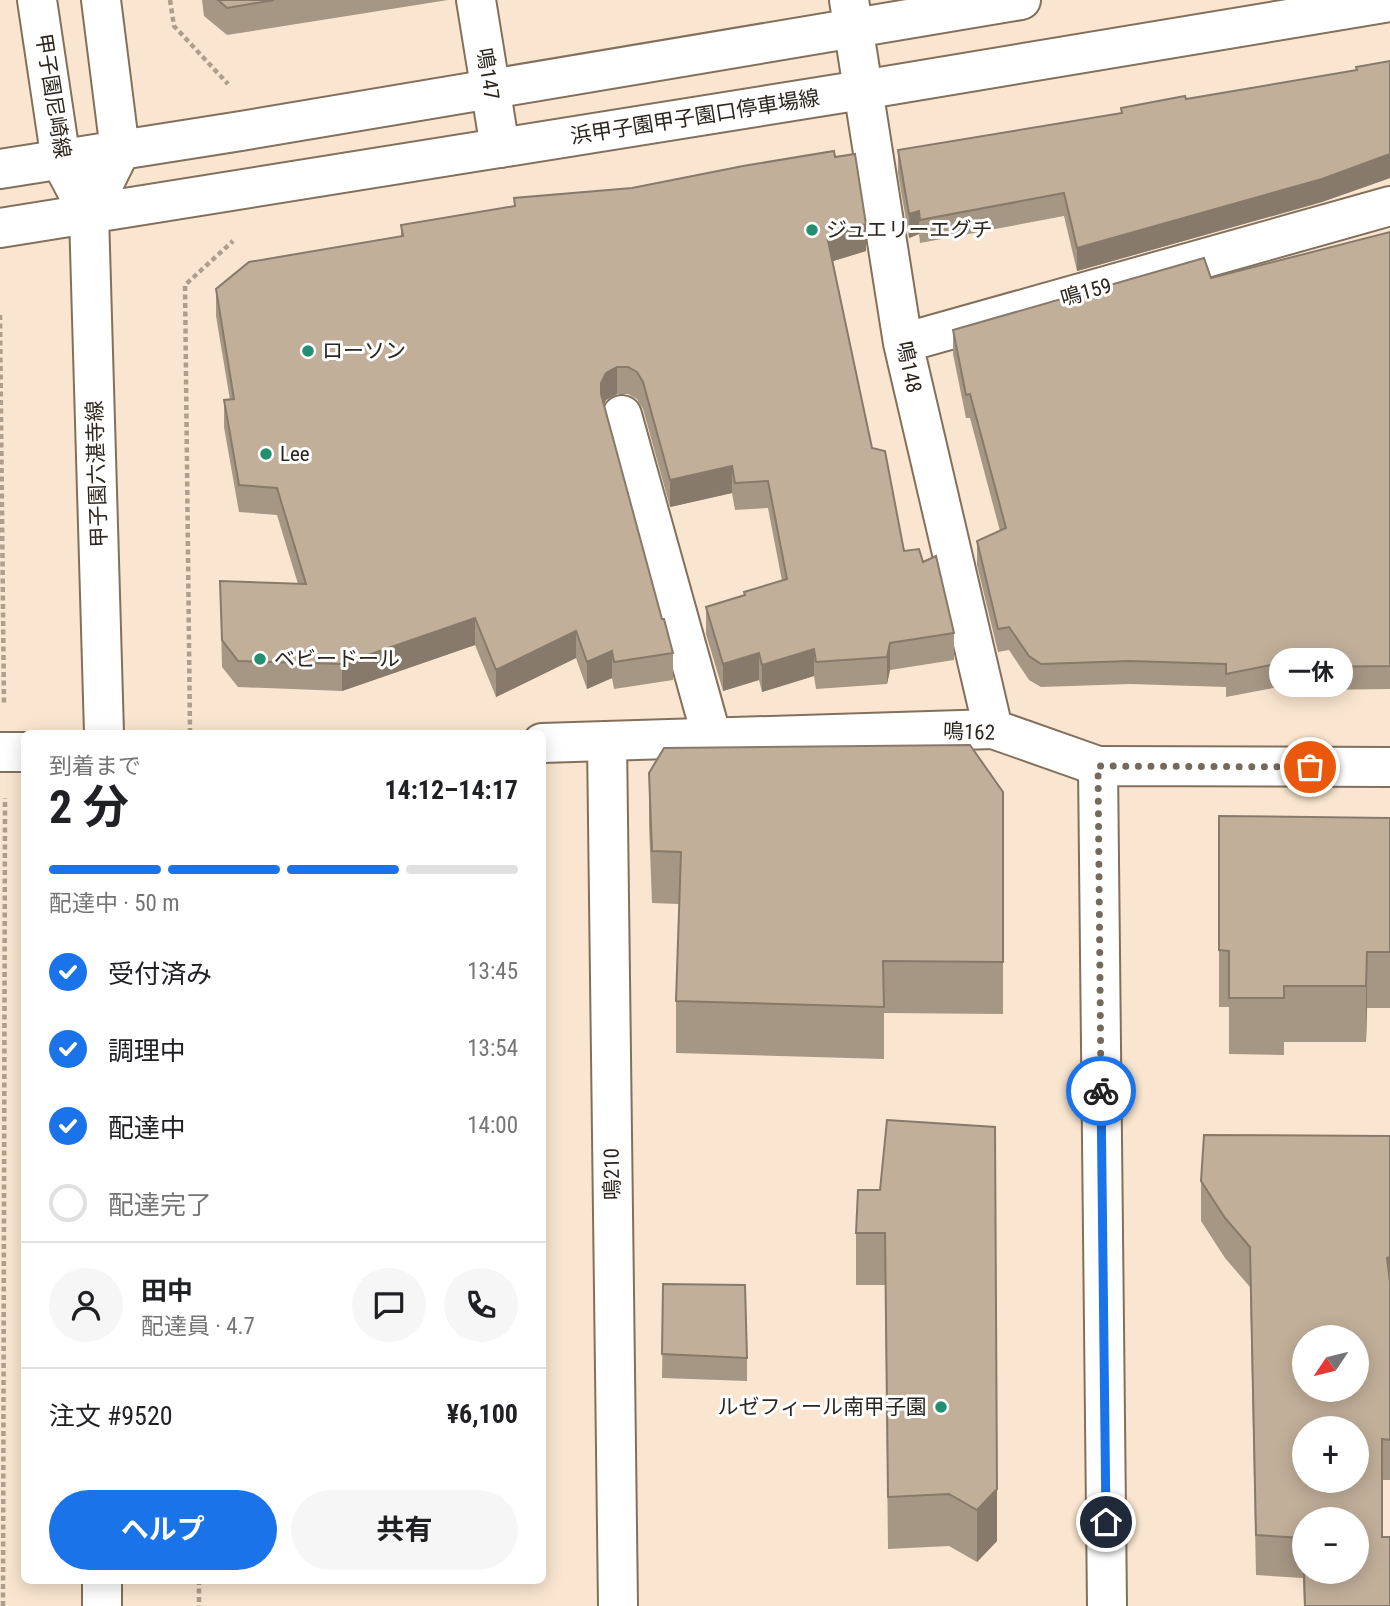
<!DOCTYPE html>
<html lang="ja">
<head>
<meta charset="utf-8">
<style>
  body { margin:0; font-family:"Roboto Condensed","Noto Sans JP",sans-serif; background:#f6f6f6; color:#202124; height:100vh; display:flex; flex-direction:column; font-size:26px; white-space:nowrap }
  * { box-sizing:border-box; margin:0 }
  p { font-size:23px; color:#757577 }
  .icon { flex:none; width:38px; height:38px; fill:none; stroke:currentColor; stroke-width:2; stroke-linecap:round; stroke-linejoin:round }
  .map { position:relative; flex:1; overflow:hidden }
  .details { position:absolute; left:21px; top:730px; width:525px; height:854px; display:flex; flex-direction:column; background:#fff; border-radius:10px; box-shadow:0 4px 18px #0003 }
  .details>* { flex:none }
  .needle { width:46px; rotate:235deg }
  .controls { position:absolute; left:1292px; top:1325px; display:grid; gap:14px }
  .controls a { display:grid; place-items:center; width:77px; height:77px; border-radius:50%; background:#fff; box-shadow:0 4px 18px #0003; font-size:35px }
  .pin { position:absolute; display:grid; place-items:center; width:60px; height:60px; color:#fff; margin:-30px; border:4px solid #fff; border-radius:50%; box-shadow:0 2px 7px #0007 }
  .courier { position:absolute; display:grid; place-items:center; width:70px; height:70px; margin:-35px; border:5px solid #1a73e8; border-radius:50%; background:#fff; color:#222; box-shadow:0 2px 9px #0007 }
  .bubble { position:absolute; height:49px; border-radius:24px; background:#fff; box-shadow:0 4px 18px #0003; font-size:23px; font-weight:700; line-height:49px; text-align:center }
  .headline em { font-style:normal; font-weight:700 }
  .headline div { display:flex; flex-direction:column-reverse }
  .headline { display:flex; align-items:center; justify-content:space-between; height:119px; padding:0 28px }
  h1 { font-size:46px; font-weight:700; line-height:52px }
  .bar { display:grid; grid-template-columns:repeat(4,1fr); gap:10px 7px; align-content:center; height:84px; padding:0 28px }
  .bar i { height:9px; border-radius:5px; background:#e0e0e0 }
  .bar .on { background:#1a73e8 }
  .bar p { grid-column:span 4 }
  .line { display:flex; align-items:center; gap:18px; padding:0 28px; border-top:2px solid #e0e0e0 }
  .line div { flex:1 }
  .round { display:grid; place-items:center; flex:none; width:74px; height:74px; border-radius:37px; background:#f6f6f6 }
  ol { padding:0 28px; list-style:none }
  li { display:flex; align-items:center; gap:21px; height:77px }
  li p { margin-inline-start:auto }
  li .icon { padding:7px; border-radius:50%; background:#1a73e8; color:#fff; stroke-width:4 }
  li:last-child { color:#757577 }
  li i { width:38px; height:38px; border:4px solid #e0e0e0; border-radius:50% }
  .cta { display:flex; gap:14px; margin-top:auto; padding:14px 28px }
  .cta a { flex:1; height:80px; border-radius:42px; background:#1a73e8; color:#fff; font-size:28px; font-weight:700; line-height:80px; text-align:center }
  .cta a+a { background:#f6f6f6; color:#202124 }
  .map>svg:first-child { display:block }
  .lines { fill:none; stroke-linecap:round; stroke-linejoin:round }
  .street-casing { stroke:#82705c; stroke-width:42 }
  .secondary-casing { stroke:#82705c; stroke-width:42 }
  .path { stroke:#ad9e8d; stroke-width:4.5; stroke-dasharray:5 3.5; stroke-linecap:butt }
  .street { stroke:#fff; stroke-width:38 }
  .secondary { stroke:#fff; stroke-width:38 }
  .wall { fill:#a69684 }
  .shaded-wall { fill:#877a6b }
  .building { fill:#c1af99; stroke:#877a6b; stroke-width:2; fill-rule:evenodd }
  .done { stroke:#75695c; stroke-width:7; stroke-dasharray:0 12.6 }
  .route { stroke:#1a73e8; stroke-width:9 }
  .poi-dot { fill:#209071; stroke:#fff; stroke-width:2.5 }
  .labels { text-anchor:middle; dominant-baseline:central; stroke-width:6; stroke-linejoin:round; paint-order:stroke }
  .street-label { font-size:21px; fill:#2d261e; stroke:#fff }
  .poi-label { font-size:21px; fill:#2d261e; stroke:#fff; text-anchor:start }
</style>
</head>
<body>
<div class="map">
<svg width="1390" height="1606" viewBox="0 0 1390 1606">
  <rect width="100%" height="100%" fill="#fae6d0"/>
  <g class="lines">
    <defs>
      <path id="street" d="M476,0L500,148
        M849,0L903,343L993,729L1098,766
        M903,343L1390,206
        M622,415L712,738
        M607,741L618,1606
        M0,752H24"/>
      <path id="secondary" d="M37,0L61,161L89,214L104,733
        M0,169L241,131L1021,0
        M89,214L120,151L101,0
        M0,228L862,90L1390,2
        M542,743L993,729
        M102,1606V1580
        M1107,1606L1098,766L1390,767"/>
    </defs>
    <!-- street casing -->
    <use href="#street" class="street-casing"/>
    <!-- secondary casing -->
    <use href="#secondary" class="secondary-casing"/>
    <!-- path -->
    <path class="path" d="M170,0L174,26L228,84
      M0,315L4,706
      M190,733L185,285L233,241
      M199,1580V1606
      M3,1606L5,798"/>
    <!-- street -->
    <use href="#street" class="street"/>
    <!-- secondary -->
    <use href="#secondary" class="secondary"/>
  </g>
  <!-- wall -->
  <path class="wall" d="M202,0H448L227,35L204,16Z
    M1390,61V178L1322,202L1077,271L1064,216L920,243L919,234L909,238L898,173V150L1121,113V108L1186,99L1356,70V67Z
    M835,157L866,251L833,261L872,448L904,551L923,562L954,633V660L890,670L887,684L816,689L814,676L762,692L759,680L723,691L706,634V607L744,596V592L782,581L768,508L735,510L732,493L670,507L643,409L637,399L628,394H617L606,400L604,404L662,619L673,653V680L614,689L612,678L587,689L576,658L496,697L475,645L342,691L238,687L222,667L220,581L298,584L277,515L239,512L224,427V400H230L216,316V289L401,236V225L514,207V198L632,188Z
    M1390,232V689L1315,690V680L1226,697V687L1130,684L1041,687L1029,680L1009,650L998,652L977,565V541L1000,531L970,418H966L953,354V330L1211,278Z
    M649,773L1003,792V1014L884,1013V1059L676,1053V1001L679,904L652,903L649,825Z
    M1219,816L1390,818V1008H1367L1366,1042H1284V1055L1229,1054V1007H1219Z
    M1390,1136V1480H1382V1537L1390,1606H1304L1303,1578L1256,1575L1250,1287L1225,1258L1201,1221V1181Z
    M880,1190L997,1541L977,1562L949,1546L888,1549L885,1285H856V1233Z
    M663,1284L747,1358V1381L662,1378Z"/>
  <!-- shaded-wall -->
  <path class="shaded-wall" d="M1390,154V178L1322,202L1077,271V248Z
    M919,211V234L909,238V214Z
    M866,224V251L827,263V236Z
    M617,367V394L606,400L601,410V383L606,373Z
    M732,466V493L670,507V480Z
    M475,618V645L342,691V664Z
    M576,631V658L496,697V670Z
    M890,643V670L887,684V657Z
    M814,649V676L762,692V665Z
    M612,651V678L587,689V662Z
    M759,653V680L723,691V664Z
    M1367,952V1008L1366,1042V986Z
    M1390,1257V1297L1387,1258Z
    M997,1489V1541L977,1562V1510Z"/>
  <!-- building -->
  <path class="building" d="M218,0H274L227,8Z
    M1390,61V154L1322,179L1077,248L1064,193L920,220L919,211L909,214L898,150L1122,113L1121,108L1185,96L1186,99L1357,70L1356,67Z
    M834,151L835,157L855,154L866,224L827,236L872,448L885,451L904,551L919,549L923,562L936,556L954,633L890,643L887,657L816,662L814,649L762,665L759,653L723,664L706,607L745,595L744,592L787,579L768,481L735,483L732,466L670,480L643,382L637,372L628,367H617L606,373L601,383V394L662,619H664L673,653L614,662L612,651L587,662L576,631L496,670L475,618L342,664L238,661L222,640L220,581L306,584L277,488L239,485L224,400L234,399L216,289L249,262L403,236L401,225L515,206L514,198L632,188L743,166Z
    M1390,232V666L1315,667V656L1226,674V664L1130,661L1041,664L1029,656L1009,627L998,629L977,541L1006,528L970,394L966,395L953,330L1204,258L1211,278Z
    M970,745L1003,792V962L883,961L884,1007L676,1001L681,852L652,851L649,773L664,748Z
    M1219,816L1390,818V952H1367L1366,986H1284V998H1229V951L1219,950Z
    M887,1120L995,1127L997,1489L977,1510L949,1494L888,1497L885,1233H856L858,1190H880Z
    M1204,1135L1390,1136V1257L1387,1258L1390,1282V1440L1382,1439V1537H1390V1606H1305L1304,1572H1356V1519H1304V1568L1303,1538L1256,1535L1250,1247L1225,1218L1201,1181ZM1304,1337H1356V1390H1304ZM1304,1428H1356V1480H1304Z
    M663,1284L745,1285L747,1358L662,1354Z"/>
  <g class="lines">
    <!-- done -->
    <path class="done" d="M1101,1091L1098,766L1310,767"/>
    <!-- route -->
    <path class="route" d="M1101,1091L1106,1522"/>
  </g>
  <!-- markers -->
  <g class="poi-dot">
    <circle cx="812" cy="230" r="7"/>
    <circle cx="308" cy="351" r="7"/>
    <circle cx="266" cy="454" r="7"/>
    <circle cx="260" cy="659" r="7"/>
    <circle cx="941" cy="1407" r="7"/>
  </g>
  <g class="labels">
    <!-- street labels -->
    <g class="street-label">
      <text transform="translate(488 74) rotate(81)">鳴147</text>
      <text transform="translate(53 96) rotate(81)">甲子園尼崎線</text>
      <text transform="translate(695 117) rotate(-9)">浜甲子園甲子園口停車場線</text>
      <text transform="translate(1086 292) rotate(-16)">鳴159</text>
      <text transform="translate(909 367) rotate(78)">鳴148</text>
      <text transform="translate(97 474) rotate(-92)">甲子園六湛寺線</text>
      <text transform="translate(969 732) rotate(2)">鳴162</text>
      <text transform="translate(612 1174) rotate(-91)">鳴210</text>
    </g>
    <!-- poi labels -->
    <g class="poi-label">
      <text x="826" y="230">ジュエリーエグチ</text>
      <text x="322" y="351">ローソン</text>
      <text x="280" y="454">Lee</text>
      <text x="274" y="659">ベビードール</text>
      <text x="927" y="1407" text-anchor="end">ルゼフィール南甲子園</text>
    </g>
  </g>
</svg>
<div class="controls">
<a><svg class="needle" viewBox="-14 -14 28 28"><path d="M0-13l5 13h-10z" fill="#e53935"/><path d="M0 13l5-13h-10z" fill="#757577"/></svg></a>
<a>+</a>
<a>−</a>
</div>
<div class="pin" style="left:1310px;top:767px;background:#ea580c"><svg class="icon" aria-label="bag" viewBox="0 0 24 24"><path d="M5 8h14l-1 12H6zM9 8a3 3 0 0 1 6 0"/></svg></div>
<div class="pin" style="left:1106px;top:1522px;background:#1f2937"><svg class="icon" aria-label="home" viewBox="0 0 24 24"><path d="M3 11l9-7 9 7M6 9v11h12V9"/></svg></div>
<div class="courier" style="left:1101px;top:1091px"><svg class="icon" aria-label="bike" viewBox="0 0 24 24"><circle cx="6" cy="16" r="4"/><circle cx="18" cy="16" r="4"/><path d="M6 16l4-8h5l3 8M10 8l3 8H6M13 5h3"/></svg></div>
<div class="bubble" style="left:1269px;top:648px;width:84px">一休</div>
<section class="details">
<div class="headline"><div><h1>2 分</h1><p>到着まで</p></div><em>14:12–14:17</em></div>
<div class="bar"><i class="on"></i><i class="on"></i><i class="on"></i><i></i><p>配達中 · 50 m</p></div>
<ol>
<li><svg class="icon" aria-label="check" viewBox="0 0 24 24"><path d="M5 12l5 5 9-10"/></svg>受付済み<p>13:45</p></li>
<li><svg class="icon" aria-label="check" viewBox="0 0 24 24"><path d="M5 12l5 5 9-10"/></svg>調理中<p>13:54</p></li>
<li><svg class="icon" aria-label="check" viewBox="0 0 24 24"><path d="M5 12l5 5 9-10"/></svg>配達中<p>14:00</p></li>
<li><i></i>配達完了</li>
</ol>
<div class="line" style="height:126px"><a class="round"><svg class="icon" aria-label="person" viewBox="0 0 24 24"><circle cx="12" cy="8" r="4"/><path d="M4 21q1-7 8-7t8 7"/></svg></a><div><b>田中</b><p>配達員 · 4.7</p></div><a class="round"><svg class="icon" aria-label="chat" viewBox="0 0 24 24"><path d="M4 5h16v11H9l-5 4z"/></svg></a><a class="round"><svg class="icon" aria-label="phone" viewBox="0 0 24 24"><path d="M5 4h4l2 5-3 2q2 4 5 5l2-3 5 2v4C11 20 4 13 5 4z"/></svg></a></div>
<div class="line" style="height:91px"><div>注文 #9520</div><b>¥6,100</b></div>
<div class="cta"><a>ヘルプ</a><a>共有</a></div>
</section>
</div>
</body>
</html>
